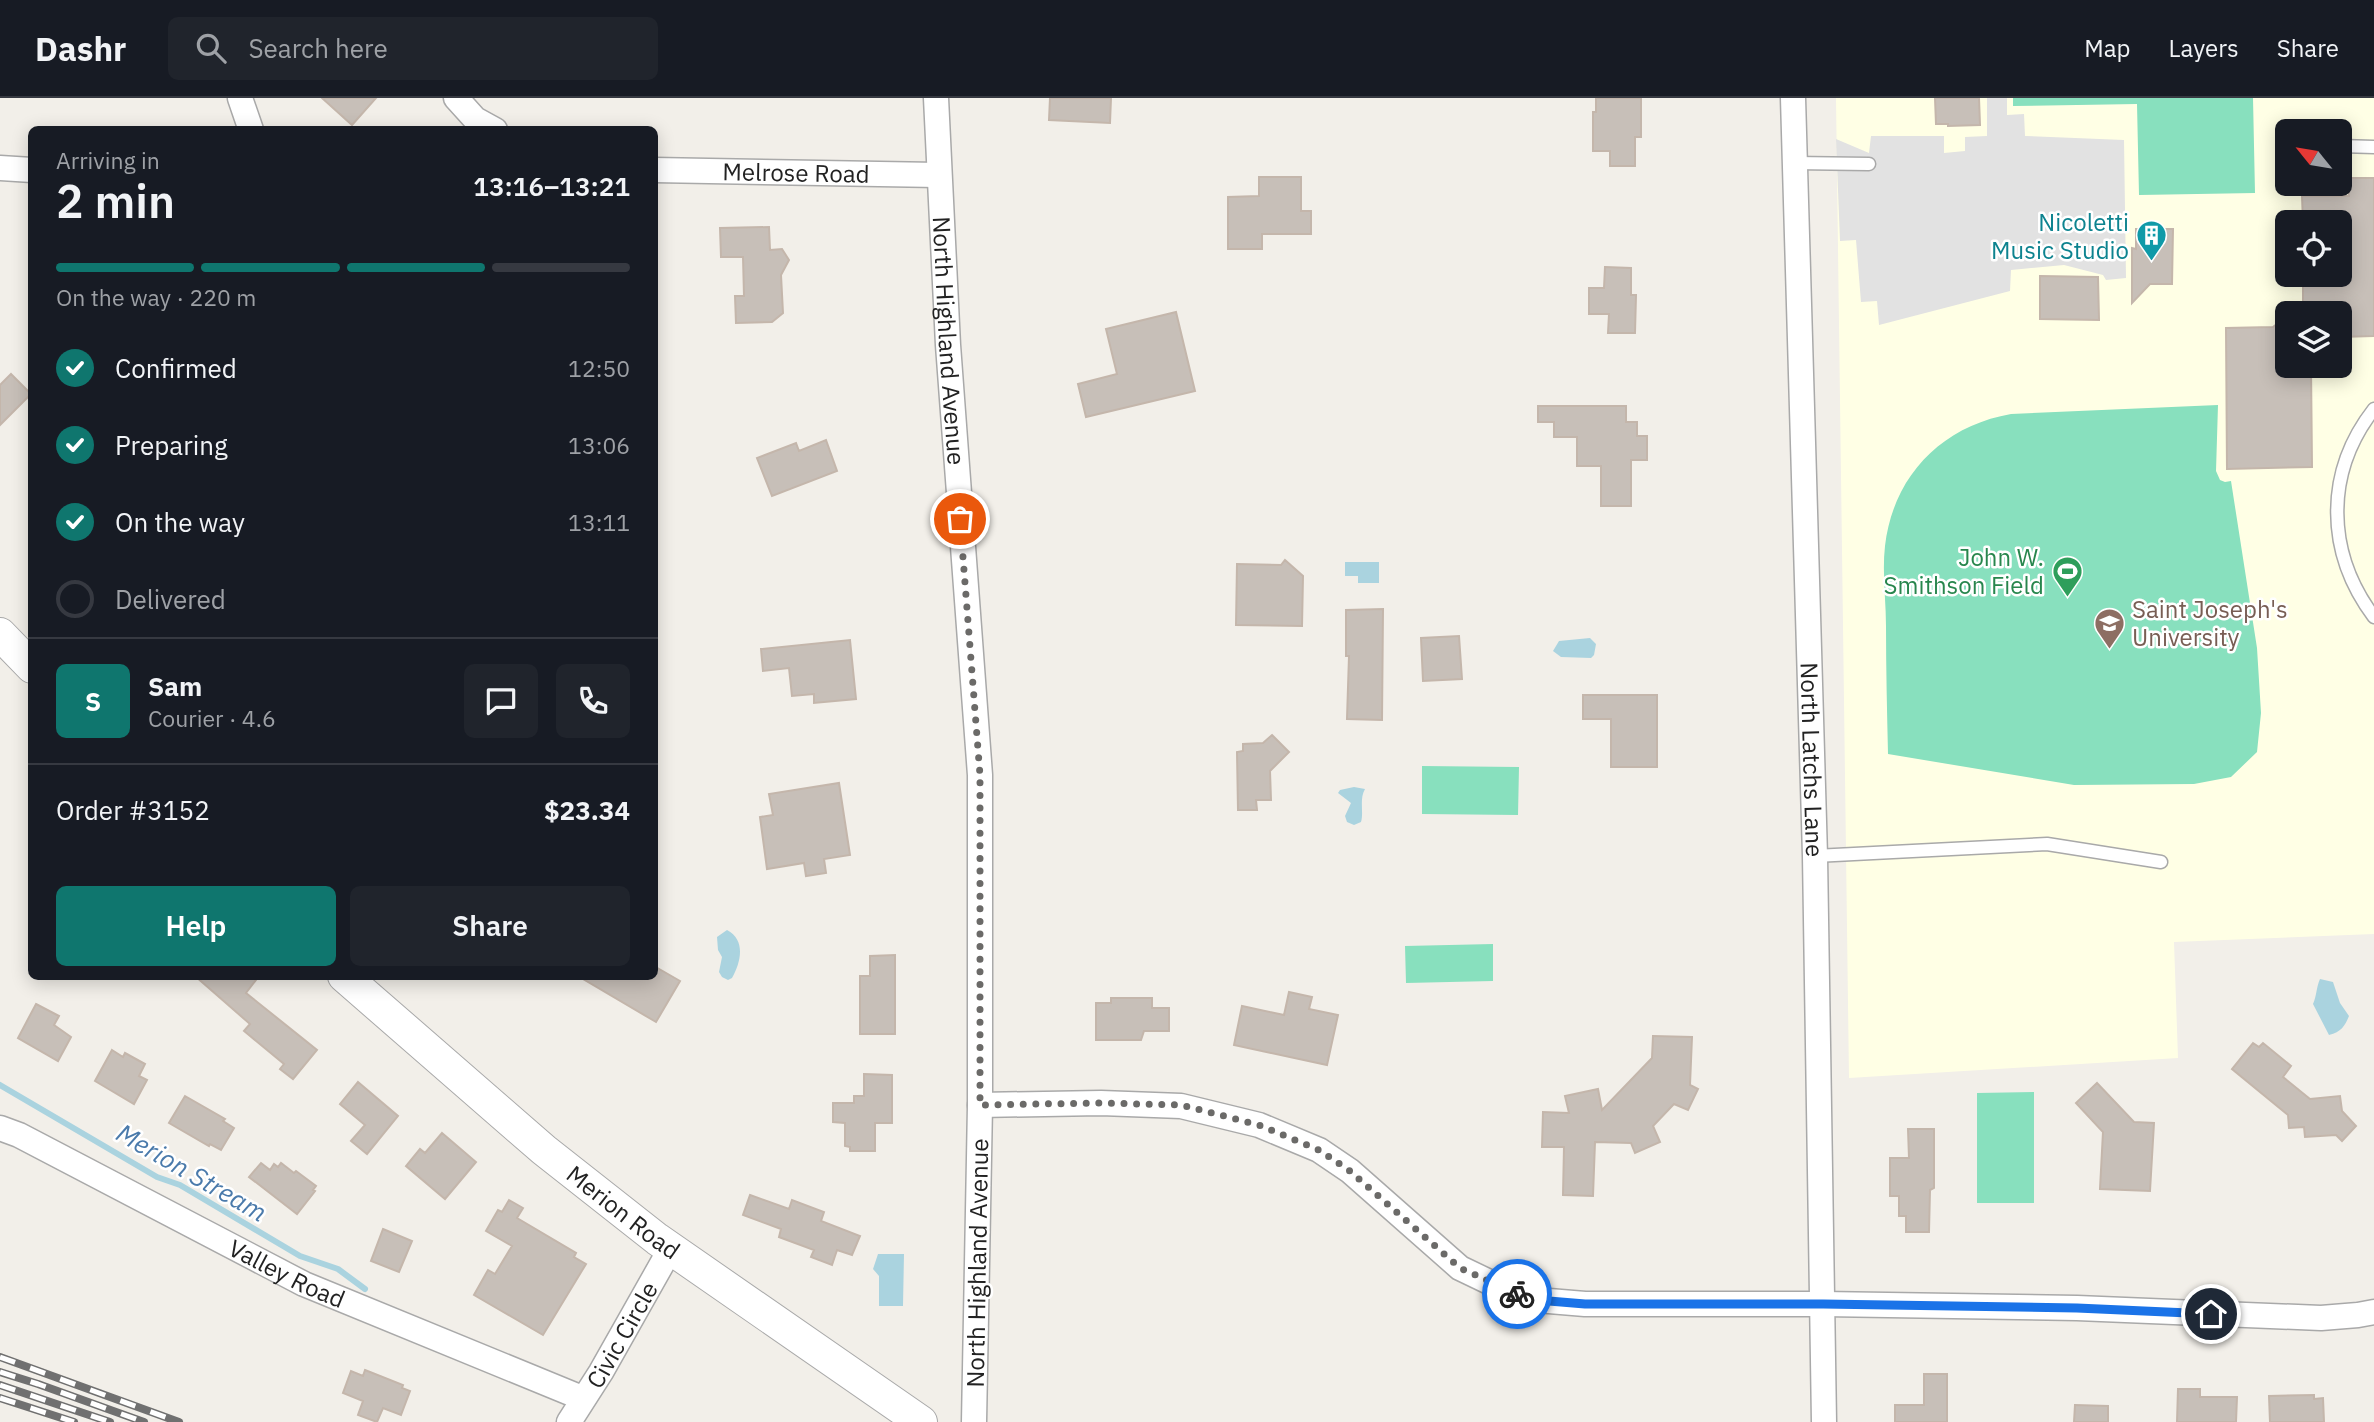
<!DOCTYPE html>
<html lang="en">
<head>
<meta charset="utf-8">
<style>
  body { margin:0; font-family:"IBM Plex Sans",sans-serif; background:#20242c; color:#f1f3f6; height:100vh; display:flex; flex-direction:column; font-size:26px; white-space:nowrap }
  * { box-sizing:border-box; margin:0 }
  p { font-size:23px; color:#9ea1a6 }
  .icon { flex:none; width:38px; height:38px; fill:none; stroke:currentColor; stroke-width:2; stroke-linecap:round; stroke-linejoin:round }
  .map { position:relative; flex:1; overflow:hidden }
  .panel { position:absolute; left:28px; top:28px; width:630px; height:854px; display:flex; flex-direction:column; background:#171b24; border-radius:10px; box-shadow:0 4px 18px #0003 }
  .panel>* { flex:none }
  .needle { width:46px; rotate:300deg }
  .fabs { position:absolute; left:2275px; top:21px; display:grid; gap:14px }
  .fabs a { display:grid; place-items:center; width:77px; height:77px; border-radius:10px; background:#171b24; box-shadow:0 4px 18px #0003; font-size:35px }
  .pin { position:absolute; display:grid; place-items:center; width:60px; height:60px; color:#fff; margin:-30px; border:4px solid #fff; border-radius:50%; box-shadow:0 2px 7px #0007 }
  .courier { position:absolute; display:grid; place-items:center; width:70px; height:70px; margin:-35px; border:5px solid #1a73e8; border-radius:50%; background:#fff; color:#222; box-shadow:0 2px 9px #0007 }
  .summary em { font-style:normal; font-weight:600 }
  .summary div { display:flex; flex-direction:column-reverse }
  .summary { display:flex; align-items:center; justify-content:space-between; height:119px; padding:0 28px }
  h1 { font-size:46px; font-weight:600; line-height:52px }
  .bar { display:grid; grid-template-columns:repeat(4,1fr); gap:10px 7px; align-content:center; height:84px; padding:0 28px }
  .bar i { height:9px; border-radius:5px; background:#363941 }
  .bar .current { background:#0f766e }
  .bar p { grid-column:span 4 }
  .line { display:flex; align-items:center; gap:18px; padding:0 28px; border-top:2px solid #363941 }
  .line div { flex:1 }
  .round { display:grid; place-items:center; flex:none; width:74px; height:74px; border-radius:10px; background:#20242c }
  ol { padding:0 28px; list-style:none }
  li { display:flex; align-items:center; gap:21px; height:77px }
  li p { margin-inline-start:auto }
  li .icon { padding:7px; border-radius:50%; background:#0f766e; color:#fff; stroke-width:4 }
  li:last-child { color:#9ea1a6 }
  li i { width:38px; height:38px; border:4px solid #363941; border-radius:50% }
  .cta { display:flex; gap:14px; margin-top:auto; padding:14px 28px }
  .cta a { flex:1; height:80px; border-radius:10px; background:#0f766e; color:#fff; font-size:28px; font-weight:600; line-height:80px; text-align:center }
  .cta a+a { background:#20242c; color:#f1f3f6 }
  header { display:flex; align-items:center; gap:42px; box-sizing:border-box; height:98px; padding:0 35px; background:#171b24; border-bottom:2px solid #363941 }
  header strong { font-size:33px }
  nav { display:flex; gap:38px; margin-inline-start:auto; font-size:24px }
  .search { width:490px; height:63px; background:#20242c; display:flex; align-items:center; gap:18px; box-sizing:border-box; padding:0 24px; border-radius:10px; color:#9ea1a6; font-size:26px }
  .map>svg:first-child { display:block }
  .education { fill:#ffffe5; fill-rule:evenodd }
  .pitch { fill:#88e0be }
  .parking { fill:#e2e2e2 }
  .water { fill:#aad3df }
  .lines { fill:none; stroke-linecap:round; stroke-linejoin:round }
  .stream { stroke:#aad3df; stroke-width:6 }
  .building { fill:#c7bfb8; stroke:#c4b6ab; stroke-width:2 }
  .service-casing { stroke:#a9a9a9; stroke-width:15 }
  .minor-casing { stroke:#a9a9a9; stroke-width:27 }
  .tertiary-casing { stroke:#a9a9a9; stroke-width:34 }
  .service { stroke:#fff; stroke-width:12 }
  .minor { stroke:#fff; stroke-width:24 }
  .tertiary { stroke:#fff; stroke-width:32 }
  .rail-casing { stroke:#707070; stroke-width:8 }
  .rail { stroke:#fff; stroke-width:5; stroke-dasharray:16; stroke-linecap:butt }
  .done { stroke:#6b6a68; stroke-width:7; stroke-dasharray:0 12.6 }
  .route { stroke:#1a73e8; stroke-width:9 }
  .labels { text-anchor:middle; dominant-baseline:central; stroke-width:5; stroke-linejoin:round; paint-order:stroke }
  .street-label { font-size:24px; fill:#222; stroke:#fff }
  .culture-label { font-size:24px; fill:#0d838f; stroke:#fff; text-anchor:end }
  .leisure-label { font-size:24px; fill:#27864d; stroke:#fff; text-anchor:end }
  .education-label { font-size:24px; fill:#785e54; stroke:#fff; text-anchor:start }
  .water-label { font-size:26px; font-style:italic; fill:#4a7aab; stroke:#fff }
</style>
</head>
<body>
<header>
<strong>Dashr</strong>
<div class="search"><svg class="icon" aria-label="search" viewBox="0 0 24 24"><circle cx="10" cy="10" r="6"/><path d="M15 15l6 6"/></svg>Search here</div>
<nav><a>Map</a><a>Layers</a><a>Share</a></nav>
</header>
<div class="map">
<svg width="2374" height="1324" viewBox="0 0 2374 1324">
  <rect width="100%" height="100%" fill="#f2efe9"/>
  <!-- education -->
  <path class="education" d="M1836,0H2374V836L2174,844L2178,960L1849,980ZM2287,33H2340V86H2287ZM2287,124H2340V177H2287ZM2287,215H2340V268H2287Z"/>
  <!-- pitch -->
  <path class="pitch" d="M2013,0H2253L2255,95L2139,97L2137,6L2013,8Z
    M2218,307L2216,373L2220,382L2225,384L2231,383L2257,550L2261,615L2257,654L2231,679L2194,686L2074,687L1888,656C1887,613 1886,571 1886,528C1886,502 1882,474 1885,448C1893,378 1942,328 2011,316Z
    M1422,668L1519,669L1518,717L1422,716Z
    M1493,846V883L1406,885L1405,848Z
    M2034,994V1105H1977V995Z"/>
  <!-- parking -->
  <path class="parking" d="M1987,0H2007V17L2024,16L2025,38L2124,42L2126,180L2106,182L2103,177L2064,167L2011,172L2010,193L1879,227L1877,203L1861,204L1856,142L1840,143L1836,41L1869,55L1871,38H1944V55L1965,53V39L1987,38Z"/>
  <!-- water -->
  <path class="water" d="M1345,464H1379V485H1358V478H1345Z
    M1590,540L1596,546L1594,557L1591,560L1561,559L1553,553L1559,543Z
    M1354,689L1365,691C1359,701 1364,714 1361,724L1354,727L1347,724L1345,718L1351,705L1338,695L1340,692Z
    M727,832C746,842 741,864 732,880L728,882L722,879L719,874L722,859L718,852L717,839Z
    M2320,881L2333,884L2340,905L2349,918C2345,928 2341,934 2329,937L2313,906C2317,897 2316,890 2320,881Z
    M878,1156H904L903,1208H879V1178L873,1171Z"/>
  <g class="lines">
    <!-- stream -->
    <path class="stream" d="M0,987L157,1079L180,1087L300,1158L338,1171L365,1191"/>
  </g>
  <!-- building -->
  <path class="building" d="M322,0H376L352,27Z
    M1050,0H1111L1110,25L1049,22Z
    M1596,0H1641V39H1635V68H1610V53H1593V14H1596Z
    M1935,0H1979L1980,27L1948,28V26H1936Z
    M1259,79H1301V113H1311V136H1262V151H1228V99L1259,98Z
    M2349,80H2374V238L2340,239V215H2303V177H2340V124H2303L2302,98H2349Z
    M769,129L770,152L782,151L789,162L781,177L783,215L772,224L736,225L735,198H744L743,159H721L720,130Z
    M2136,131H2173L2172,186H2150L2132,205V150L2136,151Z
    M1605,169L1631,170V197H1636L1635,235H1608L1609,216H1589V190H1604Z
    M2040,178L2098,179L2099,222L2040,221Z
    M1176,214L1195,293L1086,319L1078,286L1117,276L1106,231Z
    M2287,218V268H2311L2312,369L2227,371L2226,230L2273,229Z
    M11,276L31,296L0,327V287Z
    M1538,308H1626V324H1637V338H1647V362H1631V408H1601V368H1577V339H1554V324H1538Z
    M826,342L837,373L772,398L757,360L796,345L799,353Z
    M1285,462L1303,478L1302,528L1236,527L1237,466L1281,467Z
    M1383,511L1382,622L1347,621L1349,558H1346V512Z
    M1459,538L1462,581L1423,583L1421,540Z
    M850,542L856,601L814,605V596L792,598L789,570L763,573L761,551Z
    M1583,597H1657V669H1611V621H1583Z
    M1272,637L1289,654L1270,673L1271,702H1256L1257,712H1238L1237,654L1243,653V646L1263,645Z
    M839,685L850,757L824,761L826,775L806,778L804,765L767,771L760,719L773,717L769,696Z
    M895,857V936H860V878H870V858Z
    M654,868L680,883L656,924L578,878H654Z
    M195,878H259L246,895L317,952L293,981L280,971L284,966L244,933L250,926Z
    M1289,894L1312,899L1309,911L1338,917L1327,967L1234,947L1242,908L1284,917Z
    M1111,900H1152V910H1169V933H1144L1141,942H1096V905H1111Z
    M36,906L59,918L54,927L71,939L58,963L18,940Z
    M1653,938L1692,939L1690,987L1698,991L1688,1012L1674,1006L1653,1028L1660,1044L1635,1055L1631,1045L1595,1044L1593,1098L1563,1097L1564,1049H1542L1543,1014L1569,1015L1565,998L1598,991L1602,1012L1652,960Z
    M2253,945L2259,949L2263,945L2291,968L2283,979L2310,1001L2340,998L2342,1013L2356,1028L2342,1043L2336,1037L2305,1039L2304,1029L2289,1030L2288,1017L2232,971Z
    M112,952L123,959L125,955L145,966L139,978L147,982L134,1006L95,983Z
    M864,976L892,977V1025H875V1053H850V1049L845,1048V1025L833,1024V1005H854V998H864Z
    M358,984L398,1018L367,1056L351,1043L365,1027L340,1006Z
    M2097,985L2134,1024L2154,1025L2150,1093L2100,1091L2103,1034L2076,1005Z
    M185,998L225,1021L223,1023L234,1030L221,1052L210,1046L209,1048L169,1025Z
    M1908,1031H1934V1090L1930,1092L1929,1134H1906V1118H1899V1098H1890V1060H1909Z
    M442,1035L476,1064L445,1101L406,1068L420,1051L425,1055Z
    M261,1065L270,1072L274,1066L278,1069L281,1065L294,1075L296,1073L316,1088L313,1092L315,1093L297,1116L249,1079Z
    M750,1097L789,1111L792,1102L824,1114L821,1123L860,1138L852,1157L837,1152L832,1167L811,1159L814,1152L779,1139L781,1131L743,1117Z
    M509,1102L523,1110L517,1120L576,1155L574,1159L586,1166L543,1237L474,1197L488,1172L495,1176L512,1148L486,1133L498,1112L502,1114Z
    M383,1131L412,1143L399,1174L371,1163Z
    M365,1272L403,1287L402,1290L410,1293L401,1317L383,1310L377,1324L358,1317L363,1303L343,1295L351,1273L363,1278Z
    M1924,1276H1947V1324H1895V1307H1924Z
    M2178,1291H2200V1299H2237L2236,1324H2177Z
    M2314,1297V1301L2323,1300L2324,1324H2270L2269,1298Z
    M2075,1307L2108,1308V1324H2074Z"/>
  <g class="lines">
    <defs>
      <path id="service" d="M2340,48L2374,49
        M1794,65L1869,66
        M2374,311C2324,375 2326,455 2374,519
        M1815,758L2047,746L2161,764"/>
      <g id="minor">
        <path d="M240,0L251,32"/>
        <path d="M456,0L475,21L495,32"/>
        <path id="s1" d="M936,0L948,247L980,677V1007L974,1324"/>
        <path id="s2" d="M1793,0L1815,758L1824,1324"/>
        <path d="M0,70L32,72"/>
        <path id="s3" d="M654,72L938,77"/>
        <path d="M980,1007L1101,1005L1181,1008L1259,1027L1319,1052L1350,1073L1460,1170L1510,1194L1549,1203L1585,1206H1823L2077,1210L2321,1220L2358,1217L2374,1214"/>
        <path id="s4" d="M0,1030L19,1037L304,1186L582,1300"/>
        <path id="s5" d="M569,1324L601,1274L671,1150"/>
      </g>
      <g id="tertiary">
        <path d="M0,536L32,569"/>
        <path id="s6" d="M344,878L544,1052L657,1141L921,1324"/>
      </g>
    </defs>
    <!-- service casing -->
    <use href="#service" class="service-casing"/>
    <!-- minor casing -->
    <use href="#minor" class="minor-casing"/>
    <!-- tertiary casing -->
    <use href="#tertiary" class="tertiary-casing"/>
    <!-- service -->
    <use href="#service" class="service"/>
    <!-- minor -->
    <use href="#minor" class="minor"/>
    <!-- tertiary -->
    <use href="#tertiary" class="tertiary"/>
    <defs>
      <path id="rail" d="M0,1259L179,1324
        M0,1274L38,1286L144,1324
        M0,1287L110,1324
        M0,1300L74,1324"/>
    </defs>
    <!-- rail casing -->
    <use href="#rail" class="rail-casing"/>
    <!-- rail -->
    <use href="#rail" class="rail"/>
  </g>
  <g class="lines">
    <!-- done -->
    <path class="done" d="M960,421L980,677V1007L1101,1005L1181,1007L1259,1027L1319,1052L1350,1073L1460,1170L1517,1196"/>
    <!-- route -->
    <path class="route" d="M1517,1196L1549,1203L1585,1206H1823L2077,1210L2211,1216"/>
  </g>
  <!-- icons -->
  <defs>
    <symbol id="building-pin" viewBox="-11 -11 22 30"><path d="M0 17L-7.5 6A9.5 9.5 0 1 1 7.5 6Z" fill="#0f9aa8" stroke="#fff"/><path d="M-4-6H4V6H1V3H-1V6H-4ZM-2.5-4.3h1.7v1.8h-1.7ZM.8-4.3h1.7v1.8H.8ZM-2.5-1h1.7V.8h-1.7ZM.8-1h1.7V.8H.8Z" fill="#fff"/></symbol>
    <symbol id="stadium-pin" viewBox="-11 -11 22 30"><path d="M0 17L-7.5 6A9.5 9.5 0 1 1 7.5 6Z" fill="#2e9e5b" stroke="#fff"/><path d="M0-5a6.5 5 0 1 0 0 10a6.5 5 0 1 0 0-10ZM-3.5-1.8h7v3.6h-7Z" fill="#fff"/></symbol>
    <symbol id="university-pin" viewBox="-11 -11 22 30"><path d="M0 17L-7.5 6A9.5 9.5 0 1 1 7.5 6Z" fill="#8d6e63" stroke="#fff"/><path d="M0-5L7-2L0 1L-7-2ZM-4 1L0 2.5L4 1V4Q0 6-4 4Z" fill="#fff"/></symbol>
  </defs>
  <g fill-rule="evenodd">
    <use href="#building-pin" x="2134" y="120" width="35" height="47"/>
    <use href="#stadium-pin" x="2050" y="456" width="35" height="47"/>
    <use href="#university-pin" x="2092" y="508" width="35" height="47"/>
  </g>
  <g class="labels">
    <!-- street labels -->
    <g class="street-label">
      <text stroke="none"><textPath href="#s3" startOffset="142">Melrose Road</textPath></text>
      <text stroke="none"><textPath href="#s1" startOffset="243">North Highland Avenue</textPath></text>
      <text stroke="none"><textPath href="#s2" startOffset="662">North Latchs Lane</textPath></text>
      <text stroke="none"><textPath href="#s6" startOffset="366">Merion Road</textPath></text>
      <text transform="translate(977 1165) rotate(-89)">North Highland Avenue</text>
      <text stroke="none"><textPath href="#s4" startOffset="322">Valley Road</textPath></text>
      <text stroke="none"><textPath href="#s5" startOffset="102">Civic Circle</textPath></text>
    </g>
    <!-- culture labels -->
    <g class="culture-label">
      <text x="2129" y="124">Nicoletti<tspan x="2129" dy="28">Music Studio</tspan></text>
    </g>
    <!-- leisure labels -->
    <g class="leisure-label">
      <text x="2044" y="459">John W.<tspan x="2044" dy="28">Smithson Field</tspan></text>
    </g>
    <!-- education labels -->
    <g class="education-label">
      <text x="2132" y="511">Saint Joseph's<tspan x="2132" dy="28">University</tspan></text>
    </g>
    <!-- water labels -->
    <g class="water-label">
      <text transform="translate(192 1074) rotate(30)">Merion Stream</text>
    </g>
  </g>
</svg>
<div class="fabs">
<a><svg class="needle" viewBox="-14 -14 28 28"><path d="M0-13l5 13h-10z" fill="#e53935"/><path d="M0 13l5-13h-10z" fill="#9ea1a6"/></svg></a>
<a><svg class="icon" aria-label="locate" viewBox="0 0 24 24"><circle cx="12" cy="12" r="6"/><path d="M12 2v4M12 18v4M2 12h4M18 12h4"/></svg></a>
<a><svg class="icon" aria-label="layers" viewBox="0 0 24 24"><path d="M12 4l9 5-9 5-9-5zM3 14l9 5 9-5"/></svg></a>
</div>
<div class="pin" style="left:960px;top:421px;background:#ea580c"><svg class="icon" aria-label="bag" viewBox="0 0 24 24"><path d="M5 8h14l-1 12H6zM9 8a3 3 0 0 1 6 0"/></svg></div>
<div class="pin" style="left:2211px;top:1216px;background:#1f2937"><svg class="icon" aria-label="home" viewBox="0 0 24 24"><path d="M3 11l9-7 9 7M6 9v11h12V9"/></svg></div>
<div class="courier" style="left:1517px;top:1196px"><svg class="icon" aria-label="bike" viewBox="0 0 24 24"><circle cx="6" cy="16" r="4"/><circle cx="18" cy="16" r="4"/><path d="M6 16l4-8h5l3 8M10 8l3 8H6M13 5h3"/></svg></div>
<section class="panel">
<div class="summary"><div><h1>2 min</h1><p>Arriving in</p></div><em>13:16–13:21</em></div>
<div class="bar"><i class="current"></i><i class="current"></i><i class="current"></i><i></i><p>On the way · 220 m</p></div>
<ol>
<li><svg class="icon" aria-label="check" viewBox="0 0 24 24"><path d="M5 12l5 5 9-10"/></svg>Confirmed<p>12:50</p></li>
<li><svg class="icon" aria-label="check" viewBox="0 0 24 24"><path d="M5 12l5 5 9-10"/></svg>Preparing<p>13:06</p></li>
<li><svg class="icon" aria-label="check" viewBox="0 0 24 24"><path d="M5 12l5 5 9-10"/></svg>On the way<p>13:11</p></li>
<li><i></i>Delivered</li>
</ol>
<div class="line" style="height:126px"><b class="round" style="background:#0f766e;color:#fff">S</b><div><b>Sam</b><p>Courier · 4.6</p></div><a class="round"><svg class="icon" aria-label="chat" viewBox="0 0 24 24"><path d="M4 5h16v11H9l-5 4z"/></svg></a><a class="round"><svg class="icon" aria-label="phone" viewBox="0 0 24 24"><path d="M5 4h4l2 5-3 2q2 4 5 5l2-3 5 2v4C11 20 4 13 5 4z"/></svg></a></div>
<div class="line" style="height:91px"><div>Order #3152</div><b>$23.34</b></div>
<div class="cta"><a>Help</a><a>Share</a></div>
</section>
</div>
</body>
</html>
